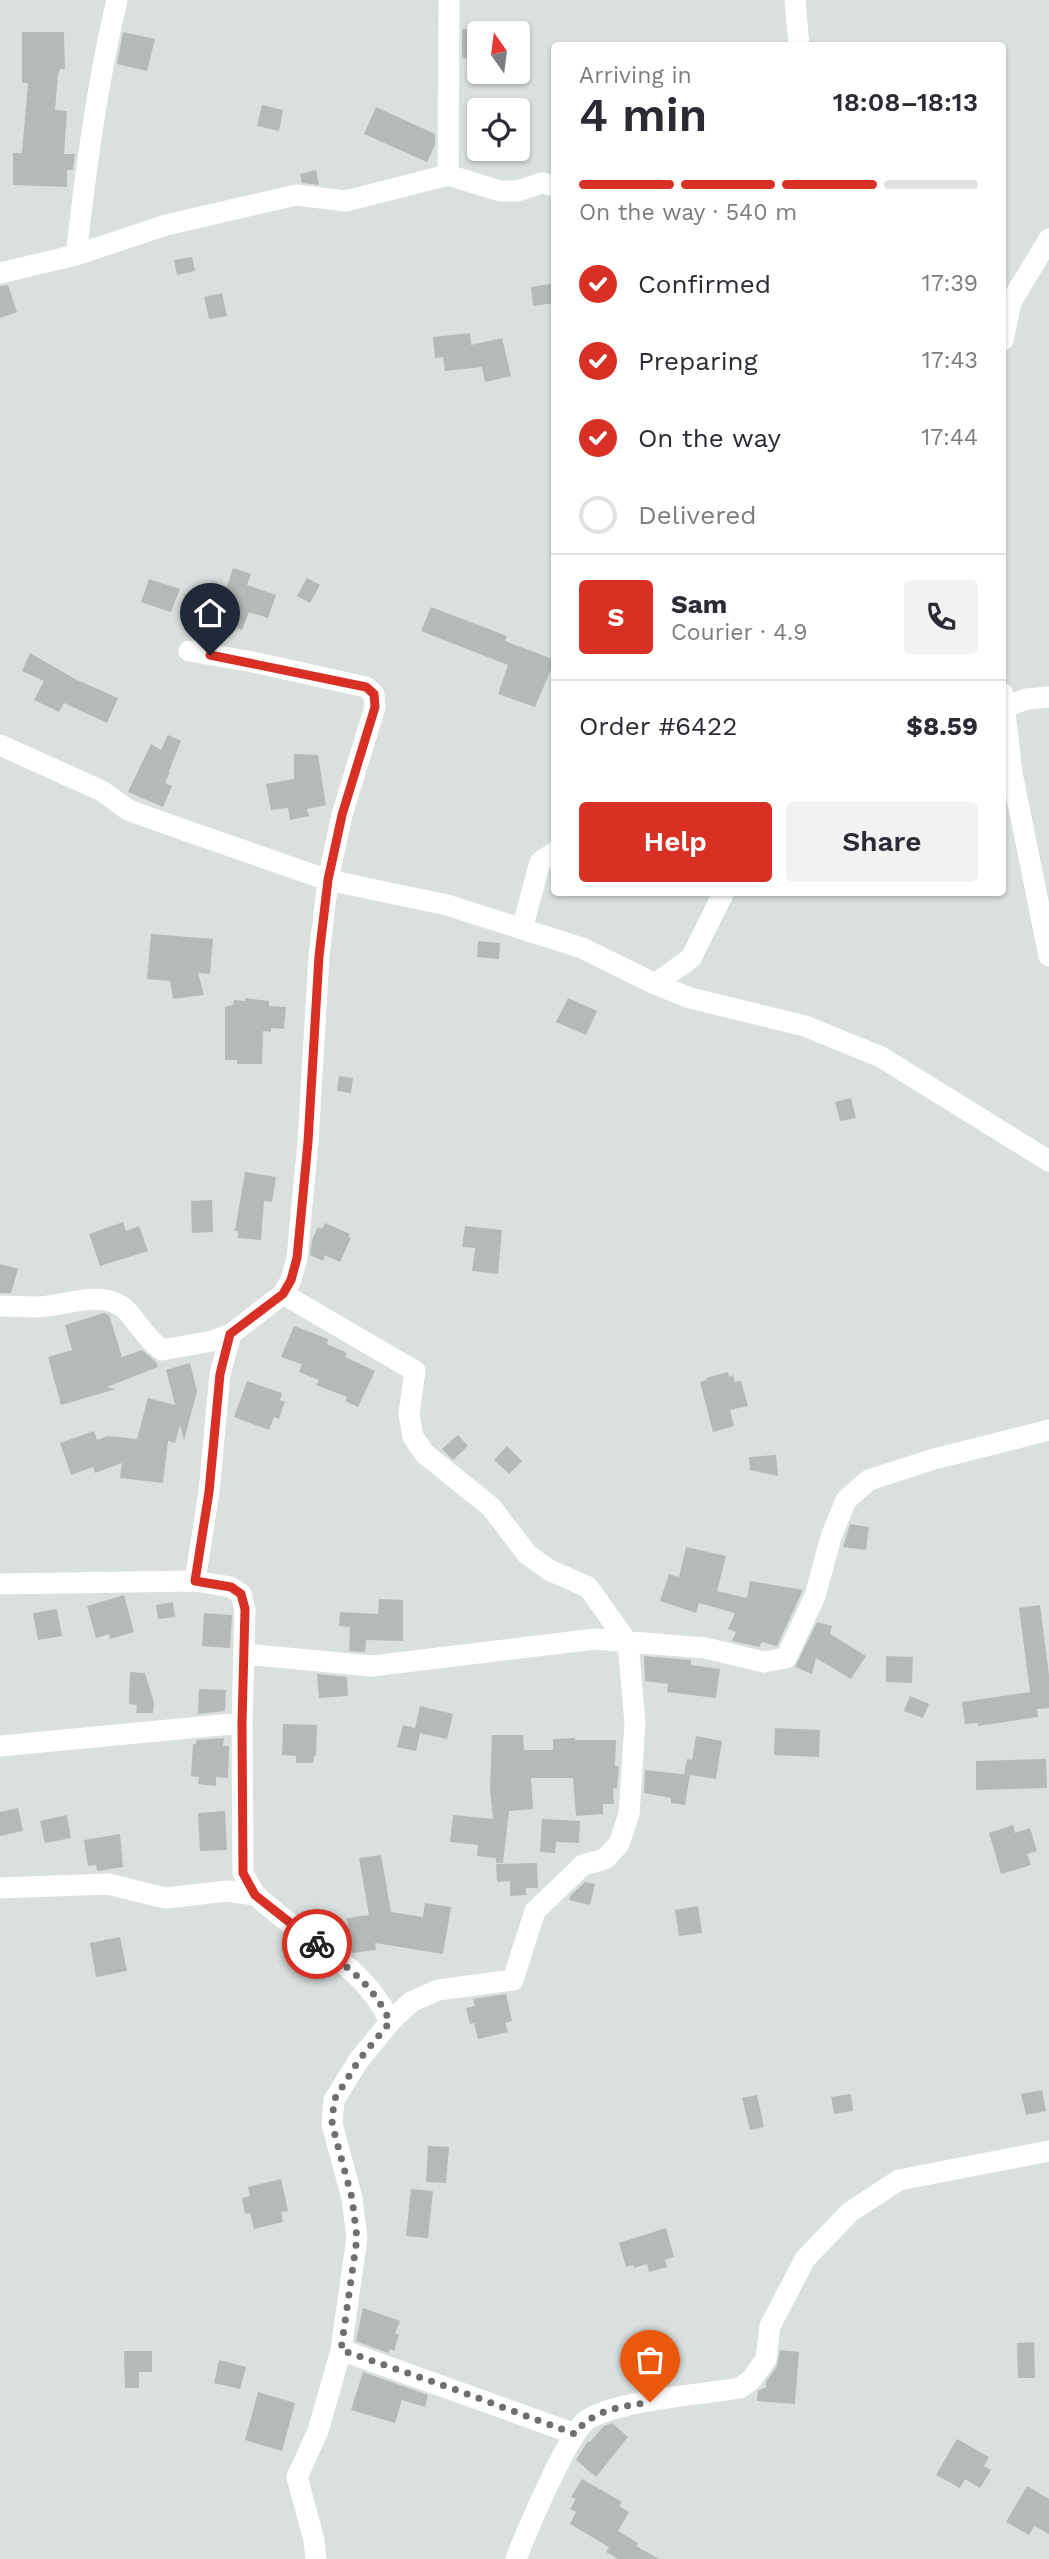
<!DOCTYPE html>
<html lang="en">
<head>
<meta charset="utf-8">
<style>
  body { margin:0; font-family:"Work Sans",sans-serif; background:#f2f2f3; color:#2b2b33; height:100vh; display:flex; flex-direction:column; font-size:26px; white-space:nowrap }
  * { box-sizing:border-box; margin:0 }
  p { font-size:23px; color:#7c7c81 }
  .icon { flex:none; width:38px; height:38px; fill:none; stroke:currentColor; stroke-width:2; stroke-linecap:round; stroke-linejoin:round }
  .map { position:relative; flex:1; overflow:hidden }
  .side { position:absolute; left:551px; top:42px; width:455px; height:854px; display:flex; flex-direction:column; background:#fff; border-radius:7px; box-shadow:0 2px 5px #0004 }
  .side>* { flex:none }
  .needle { width:46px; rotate:346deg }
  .buttons { position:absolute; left:467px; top:21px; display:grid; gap:14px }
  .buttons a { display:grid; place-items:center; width:63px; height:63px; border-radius:7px; background:#fff; box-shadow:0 2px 5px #0004; font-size:35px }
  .pin { position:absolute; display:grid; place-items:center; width:60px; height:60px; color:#fff; margin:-72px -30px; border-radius:50% 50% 50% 0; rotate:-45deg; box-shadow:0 0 7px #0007 }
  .pin .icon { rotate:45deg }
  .courier { position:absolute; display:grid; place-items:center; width:70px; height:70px; margin:-35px; border:5px solid #d93025; border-radius:50%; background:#fff; color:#222; box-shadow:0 2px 9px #0007 }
  .headline em { font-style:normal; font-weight:600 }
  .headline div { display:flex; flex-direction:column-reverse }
  .headline { display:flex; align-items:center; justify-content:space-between; height:119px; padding:0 28px }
  h1 { font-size:46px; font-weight:600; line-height:52px }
  .bar { display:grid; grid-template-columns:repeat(4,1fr); gap:10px 7px; align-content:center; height:84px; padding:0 28px }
  .bar i { height:9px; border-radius:5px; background:#e1e1e2 }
  .bar .active { background:#d93025 }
  .bar p { grid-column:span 4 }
  .line { display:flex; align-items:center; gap:18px; padding:0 28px; border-top:2px solid #e1e1e2 }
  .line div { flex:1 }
  .round { display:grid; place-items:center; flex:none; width:74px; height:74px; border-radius:7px; background:#f2f2f3 }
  ol { padding:0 28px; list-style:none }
  li { display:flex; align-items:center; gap:21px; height:77px }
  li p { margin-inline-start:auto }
  li .icon { padding:7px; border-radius:50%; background:#d93025; color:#fff; stroke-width:4 }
  li:last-child { color:#7c7c81 }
  li i { width:38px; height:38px; border:4px solid #e1e1e2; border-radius:50% }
  .primary-button { display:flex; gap:14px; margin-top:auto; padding:14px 28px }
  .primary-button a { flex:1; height:80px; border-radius:7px; background:#d93025; color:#fff; font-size:28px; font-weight:600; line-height:80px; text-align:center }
  .primary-button a+a { background:#f2f2f3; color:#2b2b33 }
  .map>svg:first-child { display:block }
  .building { fill:#b4bab9 }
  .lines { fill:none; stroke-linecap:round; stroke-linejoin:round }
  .minor { stroke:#fff; stroke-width:21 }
  .done { stroke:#6c706f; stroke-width:7; stroke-dasharray:0 12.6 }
  .route { stroke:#d93025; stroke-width:9 }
</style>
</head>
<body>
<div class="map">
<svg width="1049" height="2559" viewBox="0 0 1049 2559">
  <rect width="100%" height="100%" fill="#dae0df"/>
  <!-- building -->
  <path class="building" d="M462,29H475L473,59L462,58Z
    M22,32H64L65,69H60L58,75L55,110L67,111L64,154H75L73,170H67V187L13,185V153H22L28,83H22Z
    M123,32L155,39L147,71L117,64Z
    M262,105L283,110L279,131L257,126Z
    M376,107L435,134V145L427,162L364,134Z
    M316,170L319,185L302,183L300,174Z
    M192,257L195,271L177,275L174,260Z
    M555,283V303L533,306L531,287Z
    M8,285L17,312L0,318V286Z
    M222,293L227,316L209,319L204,297Z
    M470,333L471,345L502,338L511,376L485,382L482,367L445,371L443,357L435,358L433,337Z
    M233,568L251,574L247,585L276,595L268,618L249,612L242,630L201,616L213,582L227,587Z
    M307,578L320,585L310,603L297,596Z
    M149,579L180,589L171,612L141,602Z
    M431,607L507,636L505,641L555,660L535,707L498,694L508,665L421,631Z
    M30,653L75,679L118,698L107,723L64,703L59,712L34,700L44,681L22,671Z
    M168,735L181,741L169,771L170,772L165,783L172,786L163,807L128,792L151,744L161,750Z
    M294,754L318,755L326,805L307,809L309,816L290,820L288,808L271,810L266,784L294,779Z
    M151,934L213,939L210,974L198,973L204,995L173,999L170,981L147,979Z
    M478,941L500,943L499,959L477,957Z
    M245,998L269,1001V1006L286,1007L284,1029L271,1028V1032L263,1031L262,1064H237V1060H225V1007L233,1005L234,1000L245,1001Z
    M568,998L597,1011L586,1035L556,1022Z
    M339,1076L353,1078L351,1093L337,1091Z
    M851,1098L856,1118L840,1121L835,1102Z
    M245,1172L276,1177L272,1202L264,1201L261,1240L238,1238V1231H235Z
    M212,1200L213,1232L192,1233L191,1201Z
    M123,1222L126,1231L139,1226L148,1251L100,1266L89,1234Z
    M325,1223L350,1234L348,1237L351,1238L340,1262L325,1255L323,1261L310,1255L312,1240L318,1227L322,1229Z
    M465,1226L502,1230L498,1274L472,1271L475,1248L462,1247Z
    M0,1264L18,1269L11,1293H0Z
    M104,1313L109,1315L122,1357L142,1350L156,1362L158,1367L107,1387L116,1389L61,1405L48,1357L72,1350L65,1325Z
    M294,1326L328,1339L327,1344L347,1353L345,1357L375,1371L358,1407L345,1401L347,1397L316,1385L319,1380L299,1372L302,1364L281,1357Z
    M190,1363L197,1391L184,1441L180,1425L175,1443L168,1441L163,1483L120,1478L122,1463L95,1473L93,1467L71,1475L60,1443L94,1431L97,1440L108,1436L137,1439L148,1398L175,1405L166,1370Z
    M728,1372L729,1377L733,1375L735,1382L741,1381L748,1406L730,1410L734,1426L713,1432L700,1382L707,1380L706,1378Z
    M247,1381L282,1393L280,1400L285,1402L279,1419L274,1417L269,1430L234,1417Z
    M458,1435L468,1446L453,1460L442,1449Z
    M507,1446L522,1461L509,1474L494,1460Z
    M776,1455L778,1476L750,1470L749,1457Z
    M850,1524L869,1527L866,1550L843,1547Z
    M686,1547L726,1556L717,1591L747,1598L750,1581L803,1590L777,1646L762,1642L759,1647L732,1641L736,1632L728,1629L735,1613L699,1603L696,1613L660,1601L669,1574L679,1577Z
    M124,1595L134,1632L110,1639L109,1634L96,1638L87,1606Z
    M379,1599L403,1600V1641L366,1640L365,1652L349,1651L350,1627L339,1626L340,1612L378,1614Z
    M173,1602L175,1617L158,1619L156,1605Z
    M1040,1605L1049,1675V1708L1037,1709L1038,1717L978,1726V1723L965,1724L962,1702L1030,1692L1019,1608Z
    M57,1609L62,1636L38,1640L33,1613Z
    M204,1613L232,1615L230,1648L202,1646Z
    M817,1622L832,1626L830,1634L866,1656L851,1679L816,1658L812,1674L795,1667Z
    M644,1656L691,1660V1665L720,1669L716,1698L667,1692L668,1684L645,1681Z
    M886,1656L913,1657L912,1683L886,1682Z
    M130,1672L145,1673L154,1703L153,1713H136L137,1705L129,1704Z
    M317,1674L347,1677L348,1696L319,1698Z
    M199,1689L226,1690L225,1711L198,1714Z
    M910,1696L929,1704L923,1718L904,1711Z
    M420,1706L453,1714L447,1739L420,1733L416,1751L397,1747L403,1725L415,1728Z
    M283,1724L317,1725L316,1756H314L313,1763H296V1756L282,1755Z
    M775,1728L820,1730L819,1757L774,1755Z
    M492,1735H523L524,1750H553V1739L575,1738V1740H616L615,1766H619L617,1789L613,1788L614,1804H603V1814L576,1816L573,1778H531L533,1809L509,1811L503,1863H496V1858L477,1856L478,1845L450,1842L453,1815L493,1819L490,1790Z
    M696,1736L722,1741L716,1779L684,1774L687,1759L692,1760Z
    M224,1738L223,1746H229L228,1778L216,1777V1786L198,1784L199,1777L191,1776L193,1744H196L197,1740Z
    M1046,1759L1047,1788L976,1790V1761Z
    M645,1770L690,1775L685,1805L671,1803V1798L644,1793Z
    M18,1808L23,1831L0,1836V1812Z
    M225,1811L227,1850L200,1851L198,1813Z
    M67,1815L71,1838L45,1843L40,1821Z
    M542,1819L580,1821L579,1843L556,1842L555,1853L540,1852Z
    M1013,1825L1015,1833L1030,1828L1037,1851L1027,1854L1031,1865L1001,1874L989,1833Z
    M120,1834L123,1867L97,1871L96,1865L88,1866L84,1840Z
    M381,1855L391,1912L423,1917L425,1903L451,1907L443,1954L375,1943L376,1950L352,1953L347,1918L369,1915L359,1858Z
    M537,1863L538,1888H526V1895L510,1896V1881L497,1882L496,1864Z
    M585,1882L595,1884L590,1905L569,1900L571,1895Z
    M698,1906L702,1933L679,1936L675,1910Z
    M120,1937L127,1971L96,1977L90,1943Z
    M506,1994L512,2021L505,2023L508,2032L478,2039L474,2023L470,2024L466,2008L475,2006L473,1999Z
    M1042,2090L1046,2111L1026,2115L1021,2094Z
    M851,2094L853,2111L834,2114L831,2097Z
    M757,2095L764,2127L750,2130L742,2098Z
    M428,2146L449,2147L446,2183L426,2182Z
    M281,2179L288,2211L281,2212L283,2222L254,2229L250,2213L245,2214L242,2198L250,2196L248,2187Z
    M411,2189L433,2191L428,2238L406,2236Z
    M666,2228L674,2257L665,2260L667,2267L649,2272L647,2264L634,2268L633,2265L626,2267L619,2243Z
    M363,2308L400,2321L395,2333L399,2335L394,2351L390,2349L388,2353L356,2341Z
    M1034,2342L1035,2378H1018L1017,2343Z
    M780,2350L799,2352L795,2404L757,2401L758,2391L766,2387V2382L777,2366Z
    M124,2351H152V2372H139V2388H125Z
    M219,2360L246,2367L240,2389L214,2383Z
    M363,2372L428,2395L425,2407L402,2400L395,2423L351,2410Z
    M258,2392L295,2403L282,2451L245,2440Z
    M612,2423L628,2437L596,2477L576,2460L588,2441L590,2442L604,2426Z
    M957,2439L989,2457L984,2466L991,2470L980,2488L965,2479L960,2488L936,2475Z
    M582,2479L622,2502L619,2506L629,2512L618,2531L638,2543L636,2546L659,2559H618L606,2552L609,2547L570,2524L576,2512L570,2509L576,2499L571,2497Z
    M1027,2486L1049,2499V2534L1034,2526L1029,2535L1006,2522Z"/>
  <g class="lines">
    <!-- minor -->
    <path class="minor" d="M795,0L799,46
      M448,175L449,0
      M76,255C86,169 97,84 117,0
      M0,273L76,255L166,225L296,195L346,201L448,175L500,191H517L542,183L555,186
      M1003,340L1011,302L1049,239
      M1003,694L1012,773L1049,956
      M1004,708L1026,699L1049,697
      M0,745L102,791L128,810L187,831L328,880L447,905L582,948L655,984L690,998L805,1026L881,1057L1049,1161
      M522,929L540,862L555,852
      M655,984L691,958L724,892
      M283,1294L415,1371L409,1414L413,1437L425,1454L491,1507L527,1554L549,1570L588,1587L628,1643L635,1723L629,1814L619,1844L605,1859L583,1865L535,1911L513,1980L438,1990L411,2002L390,2022L359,2060L334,2100L332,2124L352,2198L357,2238L341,2350L318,2431L297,2477L314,2540L316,2559
      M0,1306C13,1306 26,1307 39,1307C64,1306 102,1289 125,1309C139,1323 144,1337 162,1350L212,1341L231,1334L283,1294L291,1280L297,1258L308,1142L319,956L328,880L342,815L375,707L374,694L366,687L253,662L189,651
      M195,1581L209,1492L220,1374L231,1334
      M0,1584L195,1581L231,1587L241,1594L245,1609L242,1723L243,1873C247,1881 251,1890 257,1896C301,1939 365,1964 390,2022
      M245,1654L372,1666L595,1639L705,1648L764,1662L786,1658L815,1596L831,1537L846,1500L869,1480L934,1459L1049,1430
      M0,1746L242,1723
      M0,1888L108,1884L165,1898L227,1891L255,1895
      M341,2350L575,2434
      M516,2559C526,2533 568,2433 587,2420C614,2401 704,2394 740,2388L752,2379L766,2359L770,2326L805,2259L850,2212L899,2180L1049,2151"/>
  </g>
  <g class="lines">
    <!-- done -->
    <path class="done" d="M317,1944C348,1968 374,1985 390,2022L359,2060L334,2100L332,2124L352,2198L357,2238L341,2350L451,2388L575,2434C592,2409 622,2407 650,2402"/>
    <!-- route -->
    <path class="route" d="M210,655L366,687L374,694L375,707L342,815L328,880L319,956L308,1142L297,1258L291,1280L283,1294L230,1334L220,1374L209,1492L195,1581L231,1587L241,1594L245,1609L242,1723L243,1873L255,1895L317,1944"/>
  </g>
</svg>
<div class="buttons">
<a><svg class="needle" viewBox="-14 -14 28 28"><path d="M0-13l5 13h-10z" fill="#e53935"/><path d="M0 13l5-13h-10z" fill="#7c7c81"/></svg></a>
<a><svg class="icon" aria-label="locate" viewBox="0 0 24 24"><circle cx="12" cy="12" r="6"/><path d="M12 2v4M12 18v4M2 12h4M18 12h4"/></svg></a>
</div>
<div class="pin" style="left:650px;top:2402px;background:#ea580c"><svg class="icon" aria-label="bag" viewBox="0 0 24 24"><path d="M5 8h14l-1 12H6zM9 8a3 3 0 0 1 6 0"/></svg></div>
<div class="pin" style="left:210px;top:655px;background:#1f2937"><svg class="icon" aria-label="home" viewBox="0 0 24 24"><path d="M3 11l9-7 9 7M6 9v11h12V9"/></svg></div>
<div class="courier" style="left:317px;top:1944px"><svg class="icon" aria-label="bike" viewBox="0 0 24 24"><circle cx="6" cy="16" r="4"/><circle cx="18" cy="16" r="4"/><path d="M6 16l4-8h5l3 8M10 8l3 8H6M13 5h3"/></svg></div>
<section class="side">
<div class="headline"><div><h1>4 min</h1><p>Arriving in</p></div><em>18:08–18:13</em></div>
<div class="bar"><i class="active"></i><i class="active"></i><i class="active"></i><i></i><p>On the way · 540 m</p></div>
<ol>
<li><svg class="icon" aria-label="check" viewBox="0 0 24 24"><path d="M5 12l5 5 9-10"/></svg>Confirmed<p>17:39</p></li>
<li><svg class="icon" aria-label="check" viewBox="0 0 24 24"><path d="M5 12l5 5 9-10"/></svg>Preparing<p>17:43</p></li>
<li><svg class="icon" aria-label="check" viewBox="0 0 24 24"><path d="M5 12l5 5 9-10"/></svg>On the way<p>17:44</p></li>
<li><i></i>Delivered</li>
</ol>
<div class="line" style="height:126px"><b class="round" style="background:#d93025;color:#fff">S</b><div><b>Sam</b><p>Courier · 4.9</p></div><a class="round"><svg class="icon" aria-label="phone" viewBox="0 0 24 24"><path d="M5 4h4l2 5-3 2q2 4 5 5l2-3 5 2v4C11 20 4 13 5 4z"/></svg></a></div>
<div class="line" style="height:91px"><div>Order #6422</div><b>$8.59</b></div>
<div class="primary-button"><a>Help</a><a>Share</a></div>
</section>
</div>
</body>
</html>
